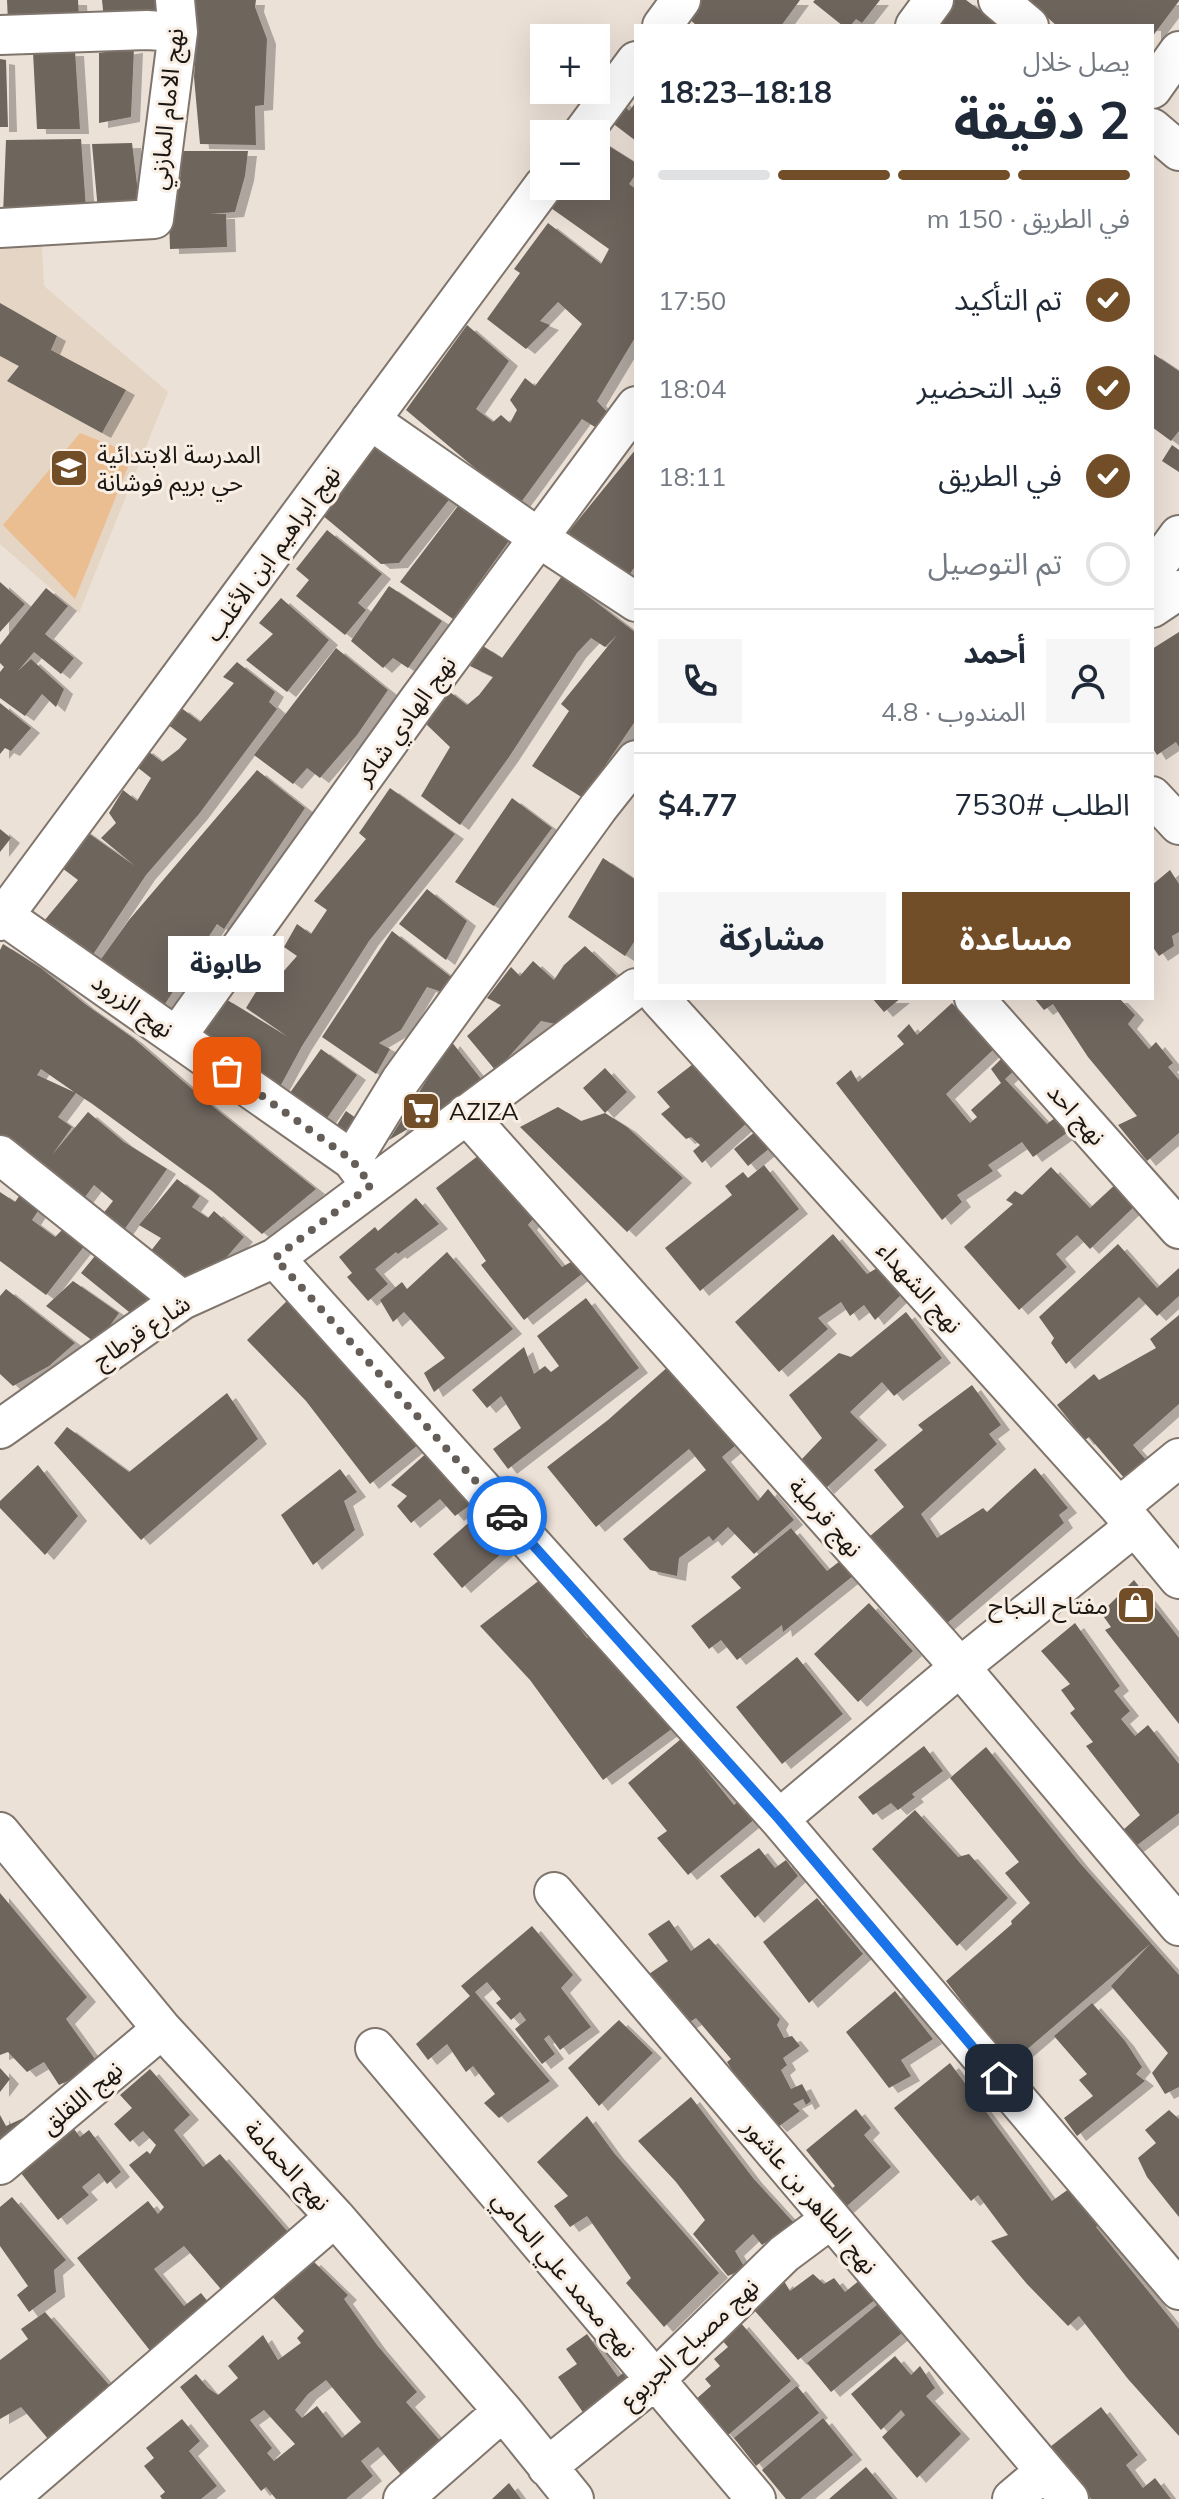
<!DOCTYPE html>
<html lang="ar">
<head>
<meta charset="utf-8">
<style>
  body { margin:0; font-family:Mulish,"Noto Sans Arabic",sans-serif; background:#f6f6f7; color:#1f2937; direction:rtl; height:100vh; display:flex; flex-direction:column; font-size:30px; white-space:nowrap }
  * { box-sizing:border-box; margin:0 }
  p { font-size:26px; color:#747a83 }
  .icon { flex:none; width:44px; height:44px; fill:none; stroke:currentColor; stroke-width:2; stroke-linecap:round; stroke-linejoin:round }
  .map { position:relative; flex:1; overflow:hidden; direction:ltr }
  .drawer { position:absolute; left:634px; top:24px; width:520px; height:976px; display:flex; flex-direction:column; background:#fff; border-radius:0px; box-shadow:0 8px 32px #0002; direction:rtl }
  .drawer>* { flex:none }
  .fabs { position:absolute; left:530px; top:24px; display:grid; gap:16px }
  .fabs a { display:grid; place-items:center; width:80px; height:80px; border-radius:0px; background:#fff; box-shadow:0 8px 32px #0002; font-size:40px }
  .pin { position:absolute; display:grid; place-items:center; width:68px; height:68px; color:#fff; margin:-34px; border-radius:16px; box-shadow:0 4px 12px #0006 }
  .courier { position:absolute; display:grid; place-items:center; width:80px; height:80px; margin:-40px; border:6px solid #1a73e8; border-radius:50%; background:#fff; color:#222; box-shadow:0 2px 10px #0007 }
  .bubble { position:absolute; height:56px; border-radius:0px; background:#fff; box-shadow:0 8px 32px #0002; font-size:26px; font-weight:700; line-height:56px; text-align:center; direction:rtl }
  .headline em { font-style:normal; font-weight:700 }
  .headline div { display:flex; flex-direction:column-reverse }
  .headline { display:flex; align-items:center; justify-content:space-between; height:136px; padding:0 24px }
  h1 { font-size:52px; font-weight:700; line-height:60px }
  .bar { display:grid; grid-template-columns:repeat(4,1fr); gap:12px 8px; align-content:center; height:96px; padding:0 24px }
  .bar i { height:10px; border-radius:6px; background:#e0e1e3 }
  .bar .selected { background:#724e28 }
  .bar p { grid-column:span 4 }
  .line { display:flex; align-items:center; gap:20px; padding:0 24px; border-top:2px solid #e0e1e3 }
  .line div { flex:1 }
  .round { display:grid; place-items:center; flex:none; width:84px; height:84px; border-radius:0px; background:#f6f6f7 }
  ol { padding:0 24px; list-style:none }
  li { display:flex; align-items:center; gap:24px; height:88px }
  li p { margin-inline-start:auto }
  li .icon { padding:8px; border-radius:50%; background:#724e28; color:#fff; stroke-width:4 }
  li:last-child { color:#747a83 }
  li i { width:44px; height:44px; border:4px solid #e0e1e3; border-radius:50% }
  .button { display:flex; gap:16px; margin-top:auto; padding:16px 24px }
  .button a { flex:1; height:92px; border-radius:0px; background:#724e28; color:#fff; font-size:32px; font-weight:700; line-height:92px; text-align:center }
  .button a+a { background:#f6f6f7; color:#1f2937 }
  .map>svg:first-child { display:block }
  .built { fill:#e5d5c5 }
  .green { fill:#ebbe92 }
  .building { fill:#6e655d; fill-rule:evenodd; filter:url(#shadow) }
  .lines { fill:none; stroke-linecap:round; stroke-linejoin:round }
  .minor-casing { stroke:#7f756c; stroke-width:42 }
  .minor { stroke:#fff; stroke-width:38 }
  .done { stroke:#645d58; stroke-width:8; stroke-dasharray:0 14.4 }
  .route { stroke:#1a73e8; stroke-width:10 }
  .labels { text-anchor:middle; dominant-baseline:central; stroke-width:6; stroke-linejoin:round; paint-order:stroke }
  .street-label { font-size:24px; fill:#1a1613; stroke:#f9eee4 }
  .poi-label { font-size:24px; fill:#1a1613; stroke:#f9eee4; text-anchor:start }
</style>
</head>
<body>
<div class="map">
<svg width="1179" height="2499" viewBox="0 0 1179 2499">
  <defs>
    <filter id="shadow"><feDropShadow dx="9" dy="5" stdDeviation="0" flood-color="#0004"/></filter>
  </defs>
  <rect width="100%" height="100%" fill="#ece1d7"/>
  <!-- built -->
  <path class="built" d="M42,244L44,286L168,392L79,613L0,544V245Z"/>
  <!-- green -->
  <path class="green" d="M80,433L133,454L75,599L3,525Z"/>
  <!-- building -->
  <path class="building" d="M7,0H78L79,19L8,22Z
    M102,0H159L160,18L104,20Z
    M191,0H256L255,7L267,39L264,105L255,106L256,145L200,144L194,77L196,47Z
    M696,0H800L781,26H697L685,15Z
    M815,0H880L862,23L856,19L850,26H843L813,2Z
    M952,0H966L1001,26H936Z
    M1028,0H1179V1L1152,37V26H1057Z
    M134,48L131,117L99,123V53Z
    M75,51L80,129H37L33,52Z
    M0,59L6,60L8,127H0Z
    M621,100L629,111L636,102V141L607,119Z
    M81,139L86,209L3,215L6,140Z
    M601,141L636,163V174L629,184L636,189V336L597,401L608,413L595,427L582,419L519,505L406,410L467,325L509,361L476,409L493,422L501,415L510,423L517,410L510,400L525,378L535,386L582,324L558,302L540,321L550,325L526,349L487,319L520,273L514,269L548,223L601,264L609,249L551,208L568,186H596V148Z
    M132,143L140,209L98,211L92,144Z
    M178,151H248L245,176L235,212L210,214H226L227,247L170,249L169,217L181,174Z
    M0,303L57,336L51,350L126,390L102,433L7,381L19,366L0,356Z
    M1152,353L1179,371V431L1171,441L1152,427Z
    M375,437L452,496L399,563L381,564L322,515Z
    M1172,445L1179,450V472L1162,461Z
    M636,449V565L623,584L566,535Z
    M464,498L511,538L453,619L400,582Z
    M327,530L382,574L358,603L366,610L345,635L296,596L309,580L296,569Z
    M562,576L636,633V720L583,798L532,766L569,711L561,704L617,635L605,647L591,638L577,653L509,757L460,825L421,796L450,747L427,725L434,702L446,689L467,705L479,695L493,677L470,666L483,646L502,658Z
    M0,582L25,604L0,632Z
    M389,586L442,621L408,668L393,658L383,668L351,641Z
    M46,588L68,606L45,634L74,658L61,674L34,652L18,671L31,659L64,689L56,707L42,694L25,716L0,698V672L4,667L0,663V645Z
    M281,598L329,640L287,692L246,660L273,634L259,623Z
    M1179,632V747L1176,742L1157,755L1152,747V649Z
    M336,648L388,690L357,735L320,778L307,768L293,784L254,755Z
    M237,662L275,692L269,702L277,709L199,814L146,875L92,956L44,921L78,880L58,865L81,828L135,866L101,838L116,823L109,813L123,790L137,801L151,778L132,763L144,748L162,762L179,749L187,739L167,724L180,707L200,722L234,683L223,677Z
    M0,703L31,728L11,751L5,748L0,754Z
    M257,770L305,808L224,929L217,924L163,1007L99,962L129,920Z
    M390,788L455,834L369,941L302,1046L276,1094L202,1034L224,998L288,1037L246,1008L272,966L282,973L297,956L284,947L297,924L311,934L327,910L314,901L366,839L359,833Z
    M512,798L552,828L494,906L455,882Z
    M0,829L11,838L0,852Z
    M603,858L636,880V939L625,956L568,917Z
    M1170,870L1179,884V932L1172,936L1174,946L1159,956L1152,946V885Z
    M427,889L467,921L446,960L399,924Z
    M392,931L451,977L442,992L427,987L401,1030L379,1043L390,1049L376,1074L322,1037Z
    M3,944L41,968L85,1004L133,1038L206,1101L316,1189L262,1234L212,1191L91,1103L77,1094L41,1069L37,1075L76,1093L58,1117L72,1127L52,1155L88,1112L124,1142L167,1169L124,1230L102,1215L113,1201L94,1185L82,1201L0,1134V950Z
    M585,946L617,976L560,1025L541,1021L496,1071L467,1036L501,1005L487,998L511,967L520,976L533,961L554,980L564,965Z
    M872,998H901L884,1012Z
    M1034,998H1119L1135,1015L1128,1024L1149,1049L1156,1042L1173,1063L1168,1067L1179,1080V1133L1147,1161L1118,1125L1137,1116L1088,1057L1053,1004L1044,1010Z
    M952,1003L994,1049L946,1094L970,1123L977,1117L971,1110L1001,1083L991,1069L1005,1055L1016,1069L1005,1079L1047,1124L1060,1114L1071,1130L1033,1157L1022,1142L988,1165L993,1171L957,1195L962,1202L942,1220L836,1083L851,1070L858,1082L904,1044L897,1036L909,1024L917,1035Z
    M451,1041L485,1084L389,1140Z
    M321,1049L357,1075L325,1121L287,1097Z
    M697,1061L747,1123L702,1163L693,1151L700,1145L691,1137L686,1139L661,1114L670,1107L657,1092Z
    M605,1068L627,1092L605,1113L583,1088Z
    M558,1107L581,1121L605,1113L627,1127L683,1178L627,1232L520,1127Z
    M346,1111L360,1121L351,1137L335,1128Z
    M762,1126L776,1143L748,1166L734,1149Z
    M487,1149L508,1170L500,1181L533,1219L528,1225L562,1267L580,1257L588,1269L524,1320L481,1265L486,1261L436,1188Z
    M764,1165L799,1209L700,1291L665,1248L732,1195L725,1186L743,1172L748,1178Z
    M1051,1167L1090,1208L1119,1181L1139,1202L1090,1249L1077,1235L1056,1254L1067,1267L1019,1310L964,1247L1013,1204L1006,1200L1015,1191L1022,1195Z
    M177,1179L200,1196L192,1207L208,1218L214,1211L244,1237L207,1280L190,1285L150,1252L161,1238L139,1225Z
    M24,1189L42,1205L32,1220L55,1237L67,1225L89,1240L46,1295L0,1261V1192L15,1202Z
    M416,1198L439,1224L398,1254L396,1252L375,1269L388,1284L368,1301L347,1277L352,1273L339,1257L375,1227L378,1231Z
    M833,1234L867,1274L882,1265L902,1294L875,1320L864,1305L850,1316L841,1302L818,1318L828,1329L779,1372L735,1322Z
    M1118,1244L1157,1288L1179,1268V1296L1157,1316L1139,1297L1066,1364L1051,1343L1054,1338L1039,1317Z
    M447,1252L513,1329L434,1392L424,1373L445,1358L404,1312L393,1322L380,1300L402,1282L407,1289Z
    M95,1256L159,1303L139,1320L81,1273Z
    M73,1281L119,1313L97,1344L46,1306Z
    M6,1289L75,1343L49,1366L13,1386L0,1374V1296Z
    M293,1295L424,1440L370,1484L306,1401L247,1340Z
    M586,1298L639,1368L508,1469L493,1449L521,1428L501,1396L487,1408L472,1390L524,1347L534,1374L545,1366L551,1372L559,1366L537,1336Z
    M906,1312L942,1358L894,1396L882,1382L850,1412L878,1440L825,1489L802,1459L822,1438L789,1395L839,1353L851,1357Z
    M1179,1315V1404L1133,1445L1146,1460L1125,1479L1089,1437L1085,1440L1057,1405L1094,1374L1099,1380L1156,1348L1150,1339Z
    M670,1365L736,1445L722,1457L758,1501L768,1489L794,1520L754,1554L728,1527L713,1541L709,1536L679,1558L677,1576L650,1570L623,1539L706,1470L689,1449L596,1527L547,1467L608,1420Z
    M972,1385L1001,1425L989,1434L997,1444L921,1514L937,1538L983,1508L987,1512L1035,1468L1068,1508L1059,1515L1064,1523L945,1625L869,1537L904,1507L874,1470L923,1430L918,1425Z
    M227,1393L258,1439L141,1540L54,1443L67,1427L129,1472Z
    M430,1450L477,1500L455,1516L440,1499L411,1523L397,1506L407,1496L391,1485Z
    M38,1465L78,1516L45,1555L0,1508V1501Z
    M340,1469L357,1492L344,1501L355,1530L313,1565L281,1515Z
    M482,1511L511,1545L462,1588L433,1554Z
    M791,1528L827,1571L840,1561L853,1576L783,1632L782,1625L737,1660L721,1640L709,1649L691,1626L741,1588L731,1577Z
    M541,1579L587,1638L600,1628L673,1728L603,1780L530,1680L480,1626Z
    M1134,1580L1179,1638V1724L1105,1630L1111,1627L1101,1613Z
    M869,1603L913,1651L858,1702L814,1654Z
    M1075,1623L1120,1686L1114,1691L1130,1711L1121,1719L1135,1736L1148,1725L1179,1764V1813L1127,1853L1114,1838L1140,1815L1086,1746L1093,1742L1070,1713L1075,1709L1061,1690L1070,1684L1041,1651Z
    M797,1657L843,1714L782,1764L736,1707Z
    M681,1739L734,1805L740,1800L756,1818L688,1875L657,1838L667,1831L628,1783Z
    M924,1746L943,1771L912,1794L915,1797L898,1810L891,1803L873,1815L858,1797Z
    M986,1747L1079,1862L1179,1975V2087L1165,2094L1152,2073L1168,2053L1111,1986L1150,1944L1010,2064L946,1981L1012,1924L1011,1921L1030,1903L1005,1873L1019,1862L950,1778Z
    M915,1810L958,1857L969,1854L1008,1898L957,1946L872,1849Z
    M759,1848L775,1868L786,1860L798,1876L755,1918L720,1876Z
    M0,1893L87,1997L66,2019L100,2066L59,2085L44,2062L27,2072L8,2052L0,2055Z
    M817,1898L863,1954L809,2003L763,1942Z
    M669,1920L691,1951L709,1938L780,2019L777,2025L784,2038L792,2036L800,2046L783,2058L787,2065L781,2070L791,2089L802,2084L811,2101L806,2105L803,2099L793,2104L800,2111L778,2127L736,2082L738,2080L727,2062L731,2059L696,2018L677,2030L646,1976L668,1961L648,1934Z
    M532,1926L573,1975L561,1988L591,2027L560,2050L549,2035L544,2039L555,2054L542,2064L515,2029L526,2020L520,2012L511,2020L496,2003L501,1999L487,1982L475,1992L550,2081L499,2118L484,2103L495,2094L473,2066L466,2072L447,2044L428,2060L416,2044L470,1996L461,1986Z
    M895,1991L933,2039L901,2060L911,2076L889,2088L846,2032Z
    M1092,2003L1125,2041L1142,2067L1136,2074L1145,2081L1077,2136L1064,2118L1093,2096L1079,2080L1087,2074L1054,2036Z
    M619,2020L653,2053L599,2106L568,2068Z
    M950,2063L1052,2201L1073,2186L1104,2221L1096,2227L1179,2329V2436L1128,2379L1079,2316L1068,2326L1027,2284L991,2241L1008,2235L978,2195L971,2201L894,2108Z
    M0,2068L10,2079L0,2092Z
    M150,2069L190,2115L174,2130L203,2167L220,2154L294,2239L226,2295L184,2246L154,2269L184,2306L201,2293L213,2308L159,2362L77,2258L148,2201L158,2214L164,2207L129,2165L147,2151L150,2154L156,2145L143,2131L130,2142L114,2124L132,2108L120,2095Z
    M691,2097L753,2178L794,2223L762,2245L753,2234L735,2251L745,2268L728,2276L693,2234L705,2220L676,2182L638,2141Z
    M856,2109L871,2128L864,2135L891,2167L838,2214L820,2197L835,2186L806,2150Z
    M1169,2110L1179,2119V2217L1147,2177L1138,2158L1156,2143L1145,2130Z
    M0,2115L6,2126L28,2116L34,2131L0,2157Z
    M587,2116L614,2153L719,2273L664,2327L626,2283L631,2278L587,2216L570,2227L554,2206L568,2196L537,2162Z
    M71,2125L80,2137L89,2130L121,2172L107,2184L99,2173L82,2187L89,2195L58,2220L17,2168Z
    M12,2197L66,2260L54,2270L56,2292L29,2312L17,2295L28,2286L0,2246V2207Z
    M312,2260L348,2295L344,2299L377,2345L417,2392L406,2402L442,2443L403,2477L378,2447L361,2461L373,2476L346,2499H276L266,2487L261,2491L180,2387L196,2374L208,2388L218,2395L238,2378L228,2366L263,2335L278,2360L301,2343L297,2338L304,2331L269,2293ZM326,2380L361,2422L342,2438L317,2406L302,2418L295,2410L308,2394ZM264,2410L295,2444L274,2461L267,2453L272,2448L250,2420Z
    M813,2274L824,2284L834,2278L845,2292L860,2280L876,2299L798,2360L754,2310L784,2281L790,2291Z
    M878,2304L902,2333L831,2392L807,2363Z
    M45,2312L117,2394L55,2447L21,2407L0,2419V2360L28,2339L21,2329Z
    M740,2322L791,2381L727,2436L695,2400L711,2386L705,2379L720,2366L714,2359L728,2347L721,2339Z
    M587,2334L618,2377L623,2373L631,2386L587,2418L558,2377L577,2364L566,2349Z
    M895,2356L911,2375L920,2366L935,2388L926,2396L961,2434L917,2478L882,2437L905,2415L901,2410L881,2430L851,2394Z
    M797,2386L819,2413L756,2466L734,2438Z
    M1101,2407L1138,2455L1126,2465L1143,2488L1155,2478L1171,2499H1091L1050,2447Z
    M823,2418L853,2455L800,2499H786L762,2470Z
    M182,2419L200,2441L189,2451L217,2486L201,2499H162L160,2496L165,2492L144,2466L154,2458L146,2448Z
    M866,2467L893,2499H829Z
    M509,2483L521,2499H492Z"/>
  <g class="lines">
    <defs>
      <path id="minor" d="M998,0L1029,26
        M662,26L681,0
        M915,26L934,0
        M0,35L147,30L178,32
        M1152,89L1179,51
        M1152,128L1179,151
        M582,134L636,61
        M0,228L154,219L178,32L175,0
        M370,420L539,538L636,602
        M1152,572L1179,535
        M1152,608L1179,590
        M1152,796L1179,825
        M4,916L352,1160L366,1179
        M0,921L544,185
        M659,998L1119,1507L1179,1579
        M974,998L1179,1229
        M177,1036L418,701L636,406
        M466,1114L960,1667L1179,1926
        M0,1155L182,1300
        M352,1160L401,1080L598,808L636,760
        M275,1258L779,1819L1179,2290
        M0,1429L182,1300L275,1258L636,988
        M1119,1507L1179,1458
        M779,1819L960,1667L1135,1526
        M0,1832L162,2029L335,2217L503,2411L574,2499
        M554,1892L1069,2499
        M375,2048L756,2499
        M0,2165L162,2029
        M547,2467L655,2380L784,2254L831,2219
        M8,2499L335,2217
        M403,2499L503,2411
        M1012,2499L1045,2471"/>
    </defs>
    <!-- minor casing -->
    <use href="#minor" class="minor-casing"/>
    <!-- minor -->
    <use href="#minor" class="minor"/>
  </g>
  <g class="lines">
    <!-- done -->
    <path class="done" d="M227,1071L352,1160L371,1185L275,1258L507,1516"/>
    <!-- route -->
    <path class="route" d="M507,1516L779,1819L999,2078"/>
  </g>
  <!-- icons -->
  <defs>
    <symbol id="school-square" viewBox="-11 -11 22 22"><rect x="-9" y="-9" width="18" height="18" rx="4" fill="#724e28" stroke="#f9eee4"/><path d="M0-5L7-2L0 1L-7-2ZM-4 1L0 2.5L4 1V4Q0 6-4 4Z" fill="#fff"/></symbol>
    <symbol id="supermarket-square" viewBox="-11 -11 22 22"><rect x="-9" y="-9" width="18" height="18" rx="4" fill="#724e28" stroke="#f9eee4"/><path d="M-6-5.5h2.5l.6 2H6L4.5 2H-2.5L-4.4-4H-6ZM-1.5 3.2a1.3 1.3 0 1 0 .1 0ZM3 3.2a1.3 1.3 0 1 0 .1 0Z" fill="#fff"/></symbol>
    <symbol id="shop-square" viewBox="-11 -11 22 22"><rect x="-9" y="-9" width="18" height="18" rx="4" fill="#724e28" stroke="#f9eee4"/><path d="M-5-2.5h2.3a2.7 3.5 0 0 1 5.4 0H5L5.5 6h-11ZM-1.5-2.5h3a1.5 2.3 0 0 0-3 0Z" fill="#fff"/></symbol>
  </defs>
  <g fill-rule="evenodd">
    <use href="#school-square" x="47" y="446" width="44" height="44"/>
    <use href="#supermarket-square" x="399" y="1089" width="44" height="44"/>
    <use href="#shop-square" x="1114" y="1583" width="44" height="44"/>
  </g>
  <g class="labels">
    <!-- street labels -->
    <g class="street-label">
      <text transform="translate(166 109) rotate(-84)">نهج الامام المازني</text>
      <text transform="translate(272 553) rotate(-54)">نهج ابراهيم ابن الأغلب</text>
      <text transform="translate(405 720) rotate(-54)">نهج الهادي شاكر</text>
      <text transform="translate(133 1005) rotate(35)">نهج الزرود</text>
      <text transform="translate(1077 1114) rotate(48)">نهج احد</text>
      <text transform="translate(920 1287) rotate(48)">نهج الشهداء</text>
      <text transform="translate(141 1331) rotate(-34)">شارع قرطاج</text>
      <text transform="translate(826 1517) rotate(48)">نهج قرطبة</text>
      <text transform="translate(81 2097) rotate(-40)">نهج اللقلق</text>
      <text transform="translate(288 2165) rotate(47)">نهج الحمامة</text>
      <text transform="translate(811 2196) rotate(50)">نهج الطاهر بن عاشور</text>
      <text transform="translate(565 2274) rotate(50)">نهج محمد علي الحامي</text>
      <text transform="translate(689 2343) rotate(-43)">نهج مصباح الجربوع</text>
    </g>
    <!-- poi labels -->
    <g class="poi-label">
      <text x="97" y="454">المدرسة الابتدائية<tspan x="97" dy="28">حي بريم فوشانة</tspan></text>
      <text x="449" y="1111">AZIZA</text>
      <text x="1108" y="1605" text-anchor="end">مفتاح النجاح</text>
    </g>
  </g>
</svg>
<div class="fabs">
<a>+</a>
<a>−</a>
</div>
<div class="pin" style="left:227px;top:1071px;background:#ea580c"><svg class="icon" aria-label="bag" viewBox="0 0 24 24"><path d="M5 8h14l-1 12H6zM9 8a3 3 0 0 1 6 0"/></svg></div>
<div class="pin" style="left:999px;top:2078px;background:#1f2937"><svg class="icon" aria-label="home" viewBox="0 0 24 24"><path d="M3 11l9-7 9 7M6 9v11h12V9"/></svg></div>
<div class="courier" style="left:507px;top:1516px"><svg class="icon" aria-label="car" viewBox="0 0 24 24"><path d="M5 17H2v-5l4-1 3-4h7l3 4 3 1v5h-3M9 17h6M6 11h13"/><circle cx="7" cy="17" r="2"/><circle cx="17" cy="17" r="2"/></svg></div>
<div class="bubble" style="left:168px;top:936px;width:116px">طابونة</div>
<section class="drawer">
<div class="headline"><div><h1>2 دقيقة</h1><p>يصل خلال</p></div><em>18:18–18:23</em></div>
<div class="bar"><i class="selected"></i><i class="selected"></i><i class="selected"></i><i></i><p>في الطريق · 150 m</p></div>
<ol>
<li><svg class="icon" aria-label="check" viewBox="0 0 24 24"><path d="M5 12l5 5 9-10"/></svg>تم التأكيد<p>17:50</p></li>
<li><svg class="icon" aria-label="check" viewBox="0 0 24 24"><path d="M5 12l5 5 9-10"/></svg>قيد التحضير<p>18:04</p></li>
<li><svg class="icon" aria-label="check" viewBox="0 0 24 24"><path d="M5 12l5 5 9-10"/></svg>في الطريق<p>18:11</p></li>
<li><i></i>تم التوصيل</li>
</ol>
<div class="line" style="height:144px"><a class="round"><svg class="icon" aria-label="person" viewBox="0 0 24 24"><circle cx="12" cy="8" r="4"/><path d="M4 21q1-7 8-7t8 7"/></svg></a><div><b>أحمد</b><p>المندوب · 4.8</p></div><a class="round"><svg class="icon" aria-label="phone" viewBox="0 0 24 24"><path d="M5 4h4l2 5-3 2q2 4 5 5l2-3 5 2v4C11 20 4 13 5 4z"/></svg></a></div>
<div class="line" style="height:104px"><div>الطلب #7530</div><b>$4.77</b></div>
<div class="button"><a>مساعدة</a><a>مشاركة</a></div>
</section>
</div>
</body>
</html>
